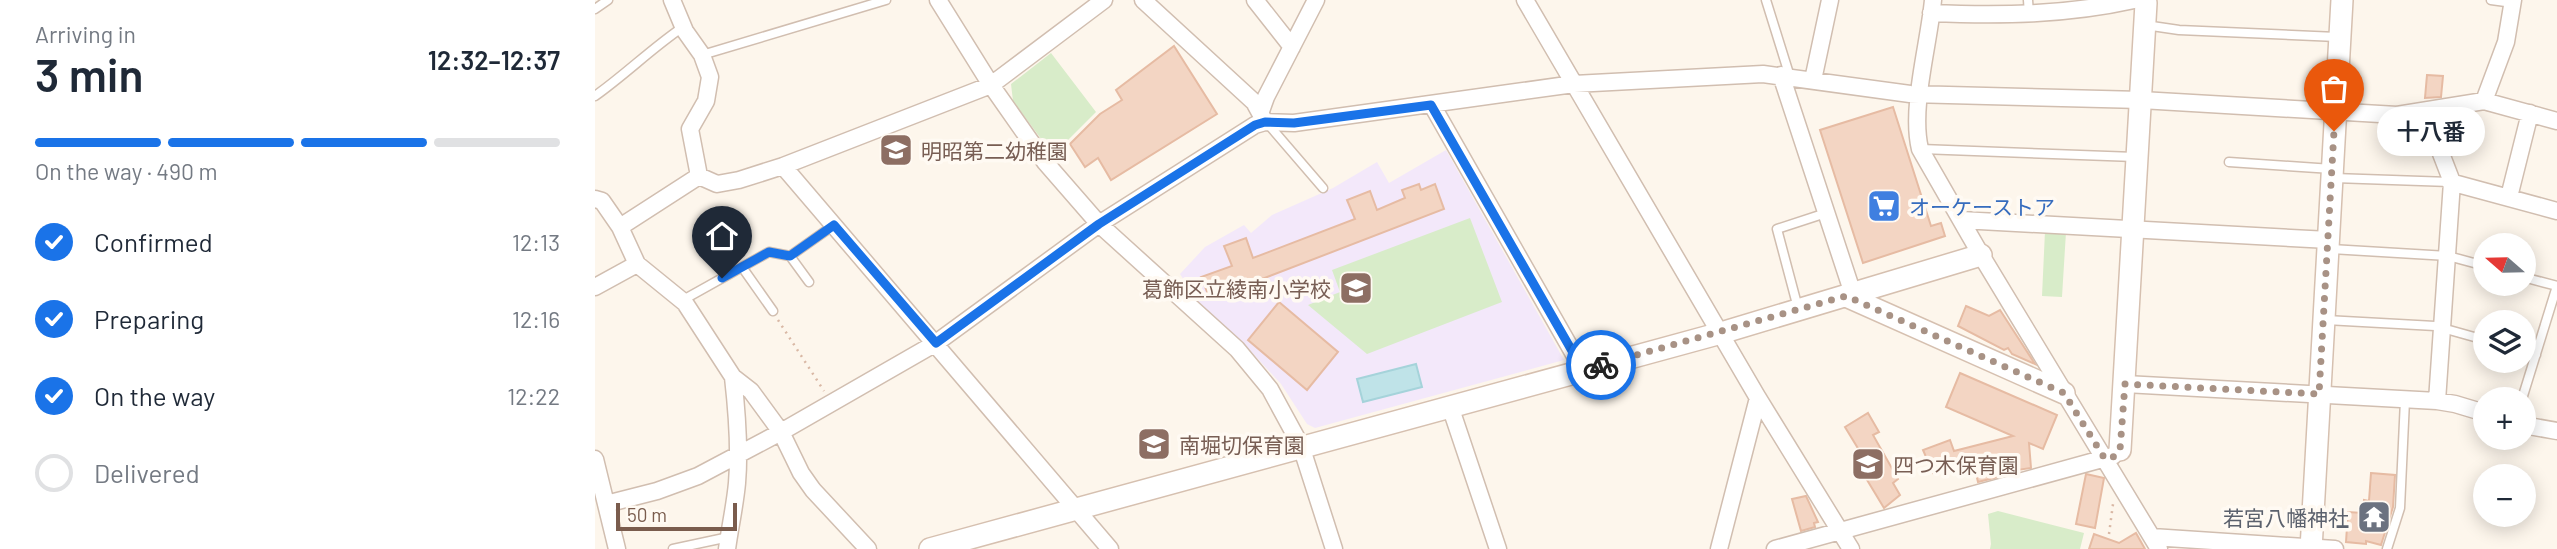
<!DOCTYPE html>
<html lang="en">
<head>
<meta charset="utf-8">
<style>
  body { margin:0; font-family:Barlow,"Noto Sans JP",sans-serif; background:#f2f2f3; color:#1f2937; height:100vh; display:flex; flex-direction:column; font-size:26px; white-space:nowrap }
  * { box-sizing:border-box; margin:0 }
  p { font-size:23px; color:#747a83 }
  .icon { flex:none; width:38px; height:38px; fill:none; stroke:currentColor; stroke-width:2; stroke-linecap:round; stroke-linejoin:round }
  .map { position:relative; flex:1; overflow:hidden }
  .sheet { display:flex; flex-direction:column; background:#fff; width:595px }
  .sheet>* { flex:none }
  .needle { width:46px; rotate:290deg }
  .controls { position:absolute; left:1878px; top:233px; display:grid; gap:14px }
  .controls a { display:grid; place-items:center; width:63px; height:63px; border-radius:50%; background:#fff; box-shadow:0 4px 18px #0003; font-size:35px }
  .scale { position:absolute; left:21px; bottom:18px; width:121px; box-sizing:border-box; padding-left:7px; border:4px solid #7a5c4d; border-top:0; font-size:19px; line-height:24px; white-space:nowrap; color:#7a5c4d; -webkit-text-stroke:5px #fffaf3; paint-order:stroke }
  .pin { position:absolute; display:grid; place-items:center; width:60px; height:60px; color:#fff; margin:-72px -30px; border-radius:50% 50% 50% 0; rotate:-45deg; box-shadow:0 0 7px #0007 }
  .pin .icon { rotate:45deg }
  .courier { position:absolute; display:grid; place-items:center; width:70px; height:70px; margin:-35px; border:5px solid #1a73e8; border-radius:50%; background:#fff; color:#222; box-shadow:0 2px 9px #0007 }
  .bubble { position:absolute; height:49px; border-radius:24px; background:#fff; box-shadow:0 4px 18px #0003; font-size:23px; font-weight:600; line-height:49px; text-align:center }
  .overview em { font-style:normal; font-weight:600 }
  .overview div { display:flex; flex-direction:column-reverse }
  .overview { display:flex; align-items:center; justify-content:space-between; height:119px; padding:0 35px }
  h1 { font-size:46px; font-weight:600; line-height:52px }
  .bar { display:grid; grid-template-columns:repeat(4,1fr); gap:10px 7px; align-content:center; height:84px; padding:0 35px }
  .bar i { height:9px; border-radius:5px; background:#e0e1e3 }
  .bar .on { background:#1a73e8 }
  .bar p { grid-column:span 4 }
  ol { padding:0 35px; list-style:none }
  li { display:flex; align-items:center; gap:21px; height:77px }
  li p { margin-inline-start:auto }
  li .icon { padding:7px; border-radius:50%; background:#1a73e8; color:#fff; stroke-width:4 }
  li:last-child { color:#747a83 }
  li i { width:38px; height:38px; border:4px solid #e0e1e3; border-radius:50% }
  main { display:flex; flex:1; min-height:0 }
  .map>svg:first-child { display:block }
  .education { fill:#f3e8fa }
  .green { fill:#d8ecc9 }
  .water { fill:#bfe3e8; stroke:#a5d3da; stroke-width:2 }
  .building { fill:#f3d5c3; stroke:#e6bba3; stroke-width:2 }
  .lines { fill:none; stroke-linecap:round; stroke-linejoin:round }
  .lane-casing { stroke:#d1beb0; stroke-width:11 }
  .street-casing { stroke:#d1beb0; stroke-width:19 }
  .secondary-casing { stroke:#d6c0b0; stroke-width:24 }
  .path { stroke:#d9b8a5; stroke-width:2.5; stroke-dasharray:2 5; stroke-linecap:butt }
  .lane { stroke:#fff; stroke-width:8 }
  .street { stroke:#fff; stroke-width:16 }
  .secondary { stroke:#fff; stroke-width:21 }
  .done { stroke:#a89285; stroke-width:7; stroke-dasharray:0 12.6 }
  .route { stroke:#1a73e8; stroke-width:9 }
  .labels { text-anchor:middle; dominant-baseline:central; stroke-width:7; stroke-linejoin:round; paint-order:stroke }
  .education-label { font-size:21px; fill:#785e54; stroke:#fffaf3; text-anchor:start }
  .shop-label { font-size:21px; fill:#366cbe; stroke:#fffaf3; text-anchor:start }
  .worship-label { font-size:21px; fill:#5b616d; stroke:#fffaf3; text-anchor:end }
</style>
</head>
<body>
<main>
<section class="sheet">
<div class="overview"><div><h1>3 min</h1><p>Arriving in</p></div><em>12:32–12:37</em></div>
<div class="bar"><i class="on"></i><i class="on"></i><i class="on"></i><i></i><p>On the way · 490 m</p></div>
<ol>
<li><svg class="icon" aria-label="check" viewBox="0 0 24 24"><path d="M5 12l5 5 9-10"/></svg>Confirmed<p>12:13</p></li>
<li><svg class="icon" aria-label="check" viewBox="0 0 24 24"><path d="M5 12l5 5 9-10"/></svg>Preparing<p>12:16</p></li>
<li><svg class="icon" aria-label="check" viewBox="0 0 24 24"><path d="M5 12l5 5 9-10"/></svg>On the way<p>12:22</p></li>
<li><i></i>Delivered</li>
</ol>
</section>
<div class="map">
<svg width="1962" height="549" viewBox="0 0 1962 549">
  <rect width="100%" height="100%" fill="#fdf6ec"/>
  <!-- education -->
  <path class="education" d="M851,150L969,360L720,428L712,424L686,384L650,345L603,302L585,274L610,247L649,225L656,233L677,215L738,188L782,162L794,183Z"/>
  <!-- green -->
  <path class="green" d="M456,53L501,112L458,155L418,101L416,84Z
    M875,218L907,302L772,354L713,305L745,292L737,270Z
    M1450,231L1471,232L1467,297L1447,296Z
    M1403,511L1489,533L1485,549H1395L1396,544L1393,514Z"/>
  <!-- water -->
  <path class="water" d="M821,364L827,387L768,402L762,379Z"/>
  <!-- building -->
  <path class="building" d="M579,46L622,114L516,180L503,158L490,167L475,144L505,114L527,100L521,90Z
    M1832,75L1848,76L1846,97L1830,98Z
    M1298,107L1336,226L1346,223L1350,236L1268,263L1225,130Z
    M824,184L826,190L840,184L849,209L615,299L606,277L637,266L629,246L651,238L658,258L760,219L752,200L775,191L782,210L810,198L807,190Z
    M684,302L743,352L712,390L653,340Z
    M1371,306L1394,316L1405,310L1440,364L1417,354L1413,348L1409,350L1363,326Z
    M1365,373L1462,415L1448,449L1434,443L1436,468L1402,473L1403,477L1383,482L1377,457L1338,473L1328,450L1355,440L1359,451L1418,436L1351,407Z
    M1273,413L1284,432L1278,435L1303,479L1298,483L1305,495L1289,508L1260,460L1267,455L1250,427Z
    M1776,473L1800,475L1798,507L1786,545L1771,541V544L1751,542L1753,512L1768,513L1769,500L1774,501Z
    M1491,474L1509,478L1500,528L1481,524Z
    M1211,496L1223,522L1219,523L1220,527L1206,531L1197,499Z
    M1541,533L1550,549H1494L1499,534L1524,543Z"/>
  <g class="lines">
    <defs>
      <path id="lane" d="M1171,0L1195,77
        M1433,0L1434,14
        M1896,0L1918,3
        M0,9L13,0
        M1550,25L1584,30L1742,37
        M107,55L291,0
        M0,96C31,74 57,48 88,27
        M673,124L728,188
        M1326,149L1540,157
        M1634,162L1737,169
        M1739,178L1855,182
        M1736,249L1853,256L1890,266
        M195,256L239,225
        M147,267L178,311
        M1928,277L1962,286
        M88,300L174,252L195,256L214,282
        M1203,308L1182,229L1231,213
        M1731,320L1840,326L1890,340
        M1928,351L1941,355
        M1927,399L1962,286
        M78,549L134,537
        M1792,549L1805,508L1810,400"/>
      <path id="street" d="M77,0L90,31L107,55L115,77L111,101L95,129L104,176
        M343,0L396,85L450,162L504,224L642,349L675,389L706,446L739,549
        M548,0L659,102L670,122
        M660,0L697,47
        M930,0L1163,398L1256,549
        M1338,0C1334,44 1315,108 1325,149L1386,255L1564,549
        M1336,13C1405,16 1472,15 1539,0
        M1186,75L1258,294
        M1218,80L1235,0
        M1889,101L1911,42L1918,0
        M837,105L988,370
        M666,111L671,97L721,0
        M1830,112L1857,182L1842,401
        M188,166L515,549
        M1855,182L1962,211
        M1914,197L1935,113
        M0,199L7,201L25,227L42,264
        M1366,220L1734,240
        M25,227L104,176L122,184L144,180L188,166L396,85L509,0
        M0,287L42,264L90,303L138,377L156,391L186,432L206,473L218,490L273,549
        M1530,384L1842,401L1860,404L1890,413
        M855,406L903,549
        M1928,425L1962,431
        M0,459L22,549
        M11,504L62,491L103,476L186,432L341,343L504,224L660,125L670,122L699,123L979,84L1168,74L1315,94L1546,100L1802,115L1889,101L1962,121
        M1557,537L1740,549
        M132,549C135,527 140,505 142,483C145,448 142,412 138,377
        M1124,549L1163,398
        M1180,549L1518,456"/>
      <path id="secondary" d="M1251,296L1469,393
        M1525,450L1551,3
        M335,549L1126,333L1386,255
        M1716,549L1747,0"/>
    </defs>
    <!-- lane casing -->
    <use href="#lane" class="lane-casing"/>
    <!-- street casing -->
    <use href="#street" class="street-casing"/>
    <!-- secondary casing -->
    <use href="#secondary" class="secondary-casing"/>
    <!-- path -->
    <path class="path" d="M183,320L229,391
      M1514,534L1518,504"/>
    <!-- lane -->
    <use href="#lane" class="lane"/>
    <!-- street -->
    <use href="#street" class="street"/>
    <!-- secondary -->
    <use href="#secondary" class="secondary"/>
  </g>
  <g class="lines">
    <!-- done -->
    <path class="done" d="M1006,365L1251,296L1469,393L1510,459L1518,457L1525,450L1530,384L1724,394L1739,131"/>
    <!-- route -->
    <path class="route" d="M127,278L174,252L195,256L239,225L341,343L504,224L660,125L670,122L699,123L836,105L988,370L1006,365"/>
  </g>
  <!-- icons -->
  <defs>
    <symbol id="school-square" viewBox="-11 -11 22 22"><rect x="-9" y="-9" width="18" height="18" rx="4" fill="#8d6e63" stroke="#fffaf3"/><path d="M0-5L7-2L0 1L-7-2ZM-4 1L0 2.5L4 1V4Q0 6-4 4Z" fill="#fff"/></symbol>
    <symbol id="supermarket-square" viewBox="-11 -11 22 22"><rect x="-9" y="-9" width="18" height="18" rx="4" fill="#3f7fe0" stroke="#fffaf3"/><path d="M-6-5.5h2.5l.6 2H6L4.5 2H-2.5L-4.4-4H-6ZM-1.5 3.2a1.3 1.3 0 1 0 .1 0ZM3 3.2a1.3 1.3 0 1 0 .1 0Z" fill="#fff"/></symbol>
    <symbol id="temple-square" viewBox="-11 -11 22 22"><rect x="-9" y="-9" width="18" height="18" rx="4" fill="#6b7280" stroke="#fffaf3"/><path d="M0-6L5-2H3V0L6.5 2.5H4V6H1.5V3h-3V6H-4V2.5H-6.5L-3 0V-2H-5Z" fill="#fff"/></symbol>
  </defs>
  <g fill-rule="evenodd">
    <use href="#school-square" x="282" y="131" width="38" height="38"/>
    <use href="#supermarket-square" x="1270" y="187" width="38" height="38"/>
    <use href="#school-square" x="742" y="269" width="38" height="38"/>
    <use href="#school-square" x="540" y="425" width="38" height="38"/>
    <use href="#school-square" x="1254" y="445" width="38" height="38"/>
    <use href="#temple-square" x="1760" y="498" width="38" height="38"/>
  </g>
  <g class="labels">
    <!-- education labels -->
    <g class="education-label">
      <text x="326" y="150">明昭第二幼稚園</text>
      <text x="736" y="288" text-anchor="end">葛飾区立綾南小学校</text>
      <text x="584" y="444">南堀切保育園</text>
      <text x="1298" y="464">四つ木保育園</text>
    </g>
    <!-- shop labels -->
    <g class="shop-label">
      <text x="1314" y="206">オーケーストア</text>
    </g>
    <!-- worship labels -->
    <g class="worship-label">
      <text x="1754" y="517">若宮八幡神社</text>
    </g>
  </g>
</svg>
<div class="controls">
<a><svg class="needle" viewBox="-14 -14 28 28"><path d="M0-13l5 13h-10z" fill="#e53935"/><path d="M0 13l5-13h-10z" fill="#747a83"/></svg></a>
<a><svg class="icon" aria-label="layers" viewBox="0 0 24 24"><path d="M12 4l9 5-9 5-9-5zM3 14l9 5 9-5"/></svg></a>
<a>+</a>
<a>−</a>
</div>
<div class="scale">50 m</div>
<div class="pin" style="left:1739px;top:131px;background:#ea580c"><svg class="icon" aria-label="bag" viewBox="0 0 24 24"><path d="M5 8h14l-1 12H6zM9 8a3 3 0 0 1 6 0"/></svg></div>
<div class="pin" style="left:127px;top:278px;background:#1f2937"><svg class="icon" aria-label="home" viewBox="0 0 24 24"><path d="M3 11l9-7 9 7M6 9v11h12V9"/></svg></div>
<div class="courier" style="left:1006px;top:365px"><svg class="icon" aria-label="bike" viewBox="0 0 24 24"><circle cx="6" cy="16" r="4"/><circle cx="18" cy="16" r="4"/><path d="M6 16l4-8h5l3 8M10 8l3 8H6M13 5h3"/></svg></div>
<div class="bubble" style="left:1782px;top:107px;width:108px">十八番</div>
</div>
</main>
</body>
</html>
